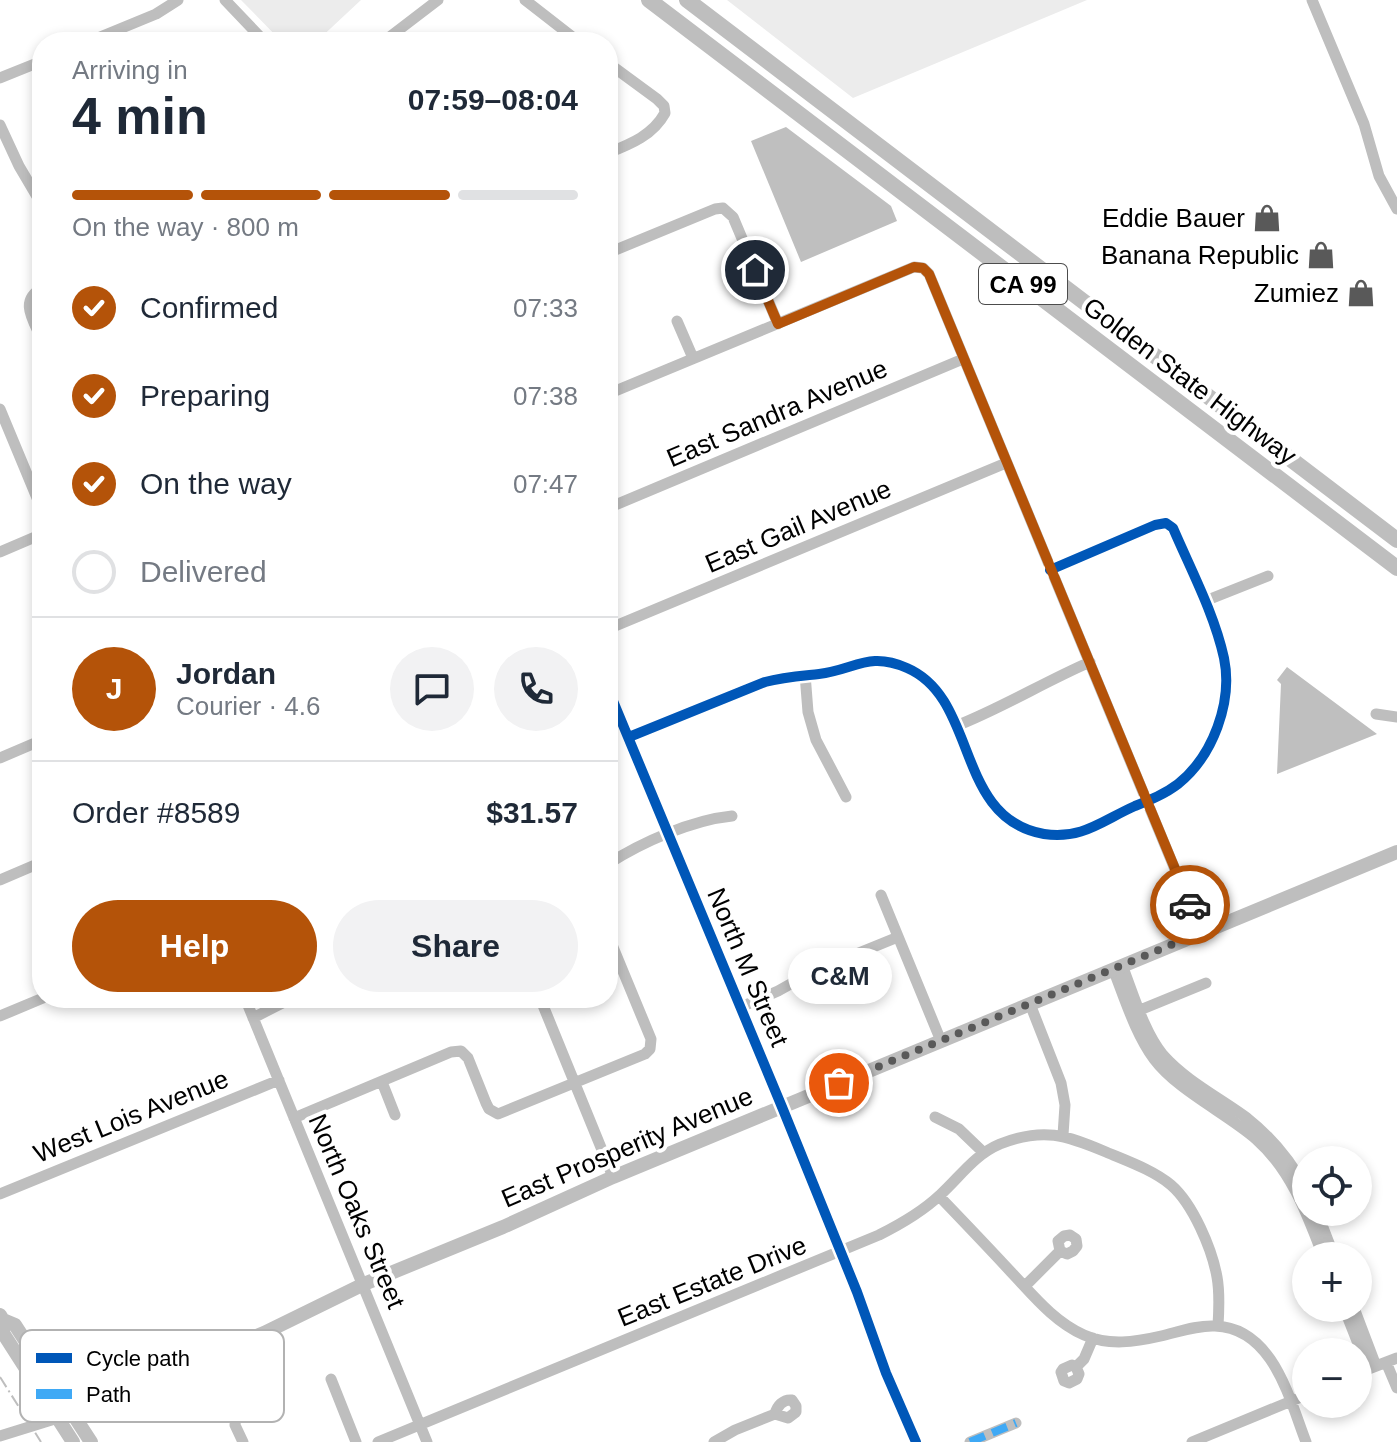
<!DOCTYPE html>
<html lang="en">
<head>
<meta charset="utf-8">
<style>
  body { margin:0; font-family:Helvetica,sans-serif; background:#f2f2f3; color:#1f2937; height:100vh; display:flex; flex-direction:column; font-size:30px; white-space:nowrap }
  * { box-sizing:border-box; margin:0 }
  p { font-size:26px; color:#747a83 }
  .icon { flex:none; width:44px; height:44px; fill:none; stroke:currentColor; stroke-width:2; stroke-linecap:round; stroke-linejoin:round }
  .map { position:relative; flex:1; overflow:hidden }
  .panel { position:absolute; left:32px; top:32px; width:586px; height:976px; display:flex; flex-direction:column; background:#fff; border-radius:32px; box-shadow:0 4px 12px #0003 }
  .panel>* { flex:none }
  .tools { position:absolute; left:1292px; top:1146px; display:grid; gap:16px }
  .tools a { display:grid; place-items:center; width:80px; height:80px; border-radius:50%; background:#fff; box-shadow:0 4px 12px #0003; font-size:40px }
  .pin { position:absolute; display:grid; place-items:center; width:68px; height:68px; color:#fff; margin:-34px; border:4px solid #fff; border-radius:50%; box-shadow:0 2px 8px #0007 }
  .courier { position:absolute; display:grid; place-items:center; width:80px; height:80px; margin:-40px; border:6px solid #b45309; border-radius:50%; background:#fff; color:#222; box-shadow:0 2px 10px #0007 }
  .bubble { position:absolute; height:56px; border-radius:28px; background:#fff; box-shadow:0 4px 12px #0003; font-size:26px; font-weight:800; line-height:56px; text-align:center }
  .overview em { font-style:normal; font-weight:800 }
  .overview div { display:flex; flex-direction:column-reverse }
  .overview { display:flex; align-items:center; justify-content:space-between; height:136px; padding:0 40px }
  h1 { font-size:52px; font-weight:800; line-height:60px }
  .bar { display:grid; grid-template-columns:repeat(4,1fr); gap:12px 8px; align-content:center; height:96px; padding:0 40px }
  .bar i { height:10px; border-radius:6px; background:#e0e1e3 }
  .bar .active { background:#b45309 }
  .bar p { grid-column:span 4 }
  .line { display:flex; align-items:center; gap:20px; padding:0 40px; border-top:2px solid #e0e1e3 }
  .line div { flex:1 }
  .round { display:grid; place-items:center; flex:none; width:84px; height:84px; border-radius:42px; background:#f2f2f3 }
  ol { padding:0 40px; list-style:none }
  li { display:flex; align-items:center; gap:24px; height:88px }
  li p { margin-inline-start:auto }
  li .icon { padding:8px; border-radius:50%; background:#b45309; color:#fff; stroke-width:4 }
  li:last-child { color:#747a83 }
  li i { width:44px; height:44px; border:4px solid #e0e1e3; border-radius:50% }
  .action { display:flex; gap:16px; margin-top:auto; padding:16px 40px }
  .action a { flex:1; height:92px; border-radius:48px; background:#b45309; color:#fff; font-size:32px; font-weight:800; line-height:92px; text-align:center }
  .action a+a { background:#f2f2f3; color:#1f2937 }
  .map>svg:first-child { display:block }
  .green { fill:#ececec }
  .water { fill:#bfbfbf }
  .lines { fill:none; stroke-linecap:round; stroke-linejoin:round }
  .minor { stroke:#bebebe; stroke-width:11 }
  .major { stroke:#bebebe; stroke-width:14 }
  .highway { stroke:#bebebe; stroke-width:16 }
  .rail { stroke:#bebebe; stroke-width:2; stroke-dasharray:12 4 2 4; stroke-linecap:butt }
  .quiet { stroke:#3fa9f5; stroke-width:8; stroke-dasharray:16 8; stroke-linecap:butt }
  .cycleway-casing { stroke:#fff; stroke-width:15 }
  .cycleway { stroke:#0057b8; stroke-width:10 }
  .done { stroke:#595959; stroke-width:8; stroke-dasharray:0 14.4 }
  .route { stroke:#b45309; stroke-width:10 }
  .labels { text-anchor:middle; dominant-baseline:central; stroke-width:8; stroke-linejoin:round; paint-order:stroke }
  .shield { fill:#fff; stroke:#4c4c4c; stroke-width:2 }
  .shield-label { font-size:24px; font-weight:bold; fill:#000 }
  .poi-label { font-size:26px; fill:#000; stroke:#fff; text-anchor:end }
  .street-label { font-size:26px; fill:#000; stroke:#fff }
  .key { fill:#fff; stroke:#b2b2b2; stroke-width:2 }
  .key-label { font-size:22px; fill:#000 }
</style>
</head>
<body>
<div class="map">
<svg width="1397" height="1442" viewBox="0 0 1397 1442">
  <rect width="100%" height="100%" fill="#fff"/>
  <!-- green -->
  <path class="green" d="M241,0H361L316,42H282Z
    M727,0H1087L853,98Z"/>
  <!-- water -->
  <path class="water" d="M786,127L891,206L897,221L801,262L751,141Z
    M1287,667L1377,734L1277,774L1281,684L1277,680Z"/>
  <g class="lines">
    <!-- minor -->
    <path class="minor" d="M225,0L265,42
      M525,0L579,42
      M1312,0L1364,124L1379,176L1397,209
      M88,42L156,14L178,0
      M383,42L438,0
      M608,63L657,99L664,106L665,113C653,135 631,144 608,153
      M0,78L42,61
      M0,125L19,166L42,205
      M608,253L715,209L723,208L733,217L778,324
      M42,288C18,301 34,321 42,340
      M677,321L693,358
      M608,394L914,267L923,268L929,274L1193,913L1197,934
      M0,409L42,510
      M608,508L963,359
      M0,552L42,534
      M1205,601L1268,576
      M608,629L1006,463
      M805,674L808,712L816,740L846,797
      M608,689L782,1107L857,1292L886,1373L916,1442
      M1376,714L1397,717
      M956,726C1002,708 1044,682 1090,662
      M629,737L765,682C783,677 800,676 819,674C855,670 868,651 907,668C979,699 954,818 1044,834C1082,840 1103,820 1135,806C1150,800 1165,794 1178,784C1213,756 1233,702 1224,658C1214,613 1191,570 1173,528L1166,523L1155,525L1050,570
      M0,758L42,740
      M608,864C642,842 692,820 732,816
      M0,880L42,862
      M881,895L941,1041
      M1122,965C1133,993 1144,1032 1163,1055C1186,1081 1220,1098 1247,1118C1271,1137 1292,1163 1306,1189
      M1113,969C1125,999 1135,1033 1154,1059C1177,1090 1226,1113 1256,1139C1291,1170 1307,1214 1323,1256
      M245,998L427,1442
      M540,998L613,1177
      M1030,1004L1061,1083L1065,1105L1063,1135
      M741,1007L778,991L812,972L898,937
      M1140,1010L1206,983
      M0,1016L43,998
      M253,1018L292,998
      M382,1082L395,1115
      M935,1117L959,1129L984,1153
      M294,1118L451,1052L461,1051L468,1058L486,1103L489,1109L498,1114L645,1054L650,1049L651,1039L608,935
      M0,1194L279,1080
      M939,1196C963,1221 987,1246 1011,1272C1032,1294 1054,1322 1084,1335C1109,1346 1135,1342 1161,1336C1178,1332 1197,1325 1215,1326C1273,1328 1289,1398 1306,1442
      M1317,1212L1334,1256
      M1025,1286L1060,1251L1058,1241L1064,1236L1070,1235L1076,1239L1077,1246L1073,1251L1067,1254L1060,1251
      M1344,1308L1368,1369
      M1354,1308L1376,1366
      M1386,1362L1397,1388
      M1076,1367L1072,1365L1063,1369L1061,1372L1064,1381L1069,1383L1077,1379L1079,1374L1076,1367L1084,1359L1093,1338
      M1358,1373L1397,1358
      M331,1379L356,1442
      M236,1414L235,1425L243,1442
      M0,1436L58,1418
      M378,1442L879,1235C901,1224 922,1212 940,1195C960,1177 974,1155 1000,1144C1043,1127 1066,1135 1106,1152C1127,1161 1153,1170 1171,1185C1193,1204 1212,1249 1217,1277C1220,1293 1219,1310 1218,1326
      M714,1442L735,1430L775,1414C777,1406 783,1399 792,1400L796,1406V1412L788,1418L775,1414
      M970,1442L1016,1423
      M1192,1442L1306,1395"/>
    <!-- major -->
    <path class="major" d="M0,1315L3,1320L15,1325L91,1442
      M3,1320V1333L73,1442
      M58,1418L264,1333L364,1284L503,1227L613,1177L1397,852"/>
    <!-- highway -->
    <path class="highway" d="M649,0L1397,568
      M687,0L1397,540"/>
    <!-- rail -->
    <path class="rail" d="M0,1377L41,1442"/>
    <!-- quiet -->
    <path class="quiet" d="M970,1442L1016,1423"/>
    <defs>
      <path id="cycleway" d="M608,689L782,1107L857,1292L886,1373L916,1442
        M629,737L765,682C783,677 800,676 819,674C855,670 868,651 907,668C979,699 954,818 1044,834C1082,840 1103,820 1135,806C1150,800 1165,794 1178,784C1213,756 1233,702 1224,658C1214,613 1191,570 1173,528L1166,523L1155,525L1050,570"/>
    </defs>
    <!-- cycleway casing -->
    <use href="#cycleway" class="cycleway-casing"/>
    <!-- cycleway -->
    <use href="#cycleway" class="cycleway"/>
  </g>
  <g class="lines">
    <!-- done -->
    <path class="done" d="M839,1083L1197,934L1190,905"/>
    <!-- route -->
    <path class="route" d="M755,270L778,324L914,267L923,268L929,274L1190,905"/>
  </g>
  <!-- icons -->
  <defs>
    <symbol id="shop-bare" viewBox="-9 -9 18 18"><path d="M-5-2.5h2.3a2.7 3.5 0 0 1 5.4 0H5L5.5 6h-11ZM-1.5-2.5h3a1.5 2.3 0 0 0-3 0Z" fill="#595959" stroke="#fff" stroke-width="2.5" paint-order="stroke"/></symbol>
  </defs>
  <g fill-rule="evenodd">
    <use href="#shop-bare" x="1247" y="198" width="40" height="40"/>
    <use href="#shop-bare" x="1301" y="235" width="40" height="40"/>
    <use href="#shop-bare" x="1341" y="273" width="40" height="40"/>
  </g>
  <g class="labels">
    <!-- shield labels -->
    <rect class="shield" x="979" y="264" width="88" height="40" rx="6"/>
    <g class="shield-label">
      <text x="1023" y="284">CA 99</text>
    </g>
    <!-- poi labels -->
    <g class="poi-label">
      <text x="1245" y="218">Eddie Bauer</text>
      <text x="1299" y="255">Banana Republic</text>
      <text x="1339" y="293">Zumiez</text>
    </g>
    <!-- street labels -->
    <g class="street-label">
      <text transform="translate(1190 381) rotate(37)">Golden State Highway</text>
      <text transform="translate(777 413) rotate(-23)">East Sandra Avenue</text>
      <text transform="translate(798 526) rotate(-23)">East Gail Avenue</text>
      <text transform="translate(748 967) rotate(67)">North M Street</text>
      <text transform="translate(131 1116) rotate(-22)">West Lois Avenue</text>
      <text transform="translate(627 1147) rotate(-23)">East Prosperity Avenue</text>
      <text transform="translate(357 1211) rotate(67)">North Oaks Street</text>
      <text transform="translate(712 1281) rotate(-22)">East Estate Drive</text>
    </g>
  </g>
  <!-- legend -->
  <rect x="20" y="1330" width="264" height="92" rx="12" class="key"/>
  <rect x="36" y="1353" width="36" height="10" fill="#0057b8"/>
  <rect x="36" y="1389" width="36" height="10" fill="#3fa9f5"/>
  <g class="key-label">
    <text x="86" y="1366">Cycle path</text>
    <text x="86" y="1402">Path</text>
  </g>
</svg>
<div class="tools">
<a><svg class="icon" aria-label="locate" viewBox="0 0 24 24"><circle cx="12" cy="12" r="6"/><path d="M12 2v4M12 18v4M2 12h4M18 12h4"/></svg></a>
<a>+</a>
<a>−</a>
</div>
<div class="pin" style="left:839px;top:1083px;background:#ea580c"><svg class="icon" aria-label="bag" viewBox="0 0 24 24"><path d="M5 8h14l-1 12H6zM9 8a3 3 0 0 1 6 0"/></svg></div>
<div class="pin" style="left:755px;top:270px;background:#1f2937"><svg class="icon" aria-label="home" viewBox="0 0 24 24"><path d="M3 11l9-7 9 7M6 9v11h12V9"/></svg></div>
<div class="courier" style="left:1190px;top:905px"><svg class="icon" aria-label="car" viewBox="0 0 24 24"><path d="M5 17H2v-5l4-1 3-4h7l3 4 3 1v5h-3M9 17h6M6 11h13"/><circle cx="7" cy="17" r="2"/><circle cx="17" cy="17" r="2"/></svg></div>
<div class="bubble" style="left:788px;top:948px;width:104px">C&amp;M</div>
<section class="panel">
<div class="overview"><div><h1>4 min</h1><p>Arriving in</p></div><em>07:59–08:04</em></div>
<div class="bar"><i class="active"></i><i class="active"></i><i class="active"></i><i></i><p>On the way · 800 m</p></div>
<ol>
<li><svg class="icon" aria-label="check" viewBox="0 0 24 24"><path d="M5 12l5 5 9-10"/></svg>Confirmed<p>07:33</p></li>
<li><svg class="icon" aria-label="check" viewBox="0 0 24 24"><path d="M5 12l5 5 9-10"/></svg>Preparing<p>07:38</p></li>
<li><svg class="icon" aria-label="check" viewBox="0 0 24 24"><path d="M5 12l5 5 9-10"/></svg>On the way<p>07:47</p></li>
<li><i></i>Delivered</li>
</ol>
<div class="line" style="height:144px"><b class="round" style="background:#b45309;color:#fff">J</b><div><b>Jordan</b><p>Courier · 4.6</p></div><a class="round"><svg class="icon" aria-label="chat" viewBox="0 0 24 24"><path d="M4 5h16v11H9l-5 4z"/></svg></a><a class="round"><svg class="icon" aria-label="phone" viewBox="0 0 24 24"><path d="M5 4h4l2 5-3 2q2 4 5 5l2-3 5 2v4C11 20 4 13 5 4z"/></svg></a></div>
<div class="line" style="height:104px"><div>Order #8589</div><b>$31.57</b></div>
<div class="action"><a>Help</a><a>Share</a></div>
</section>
</div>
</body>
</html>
